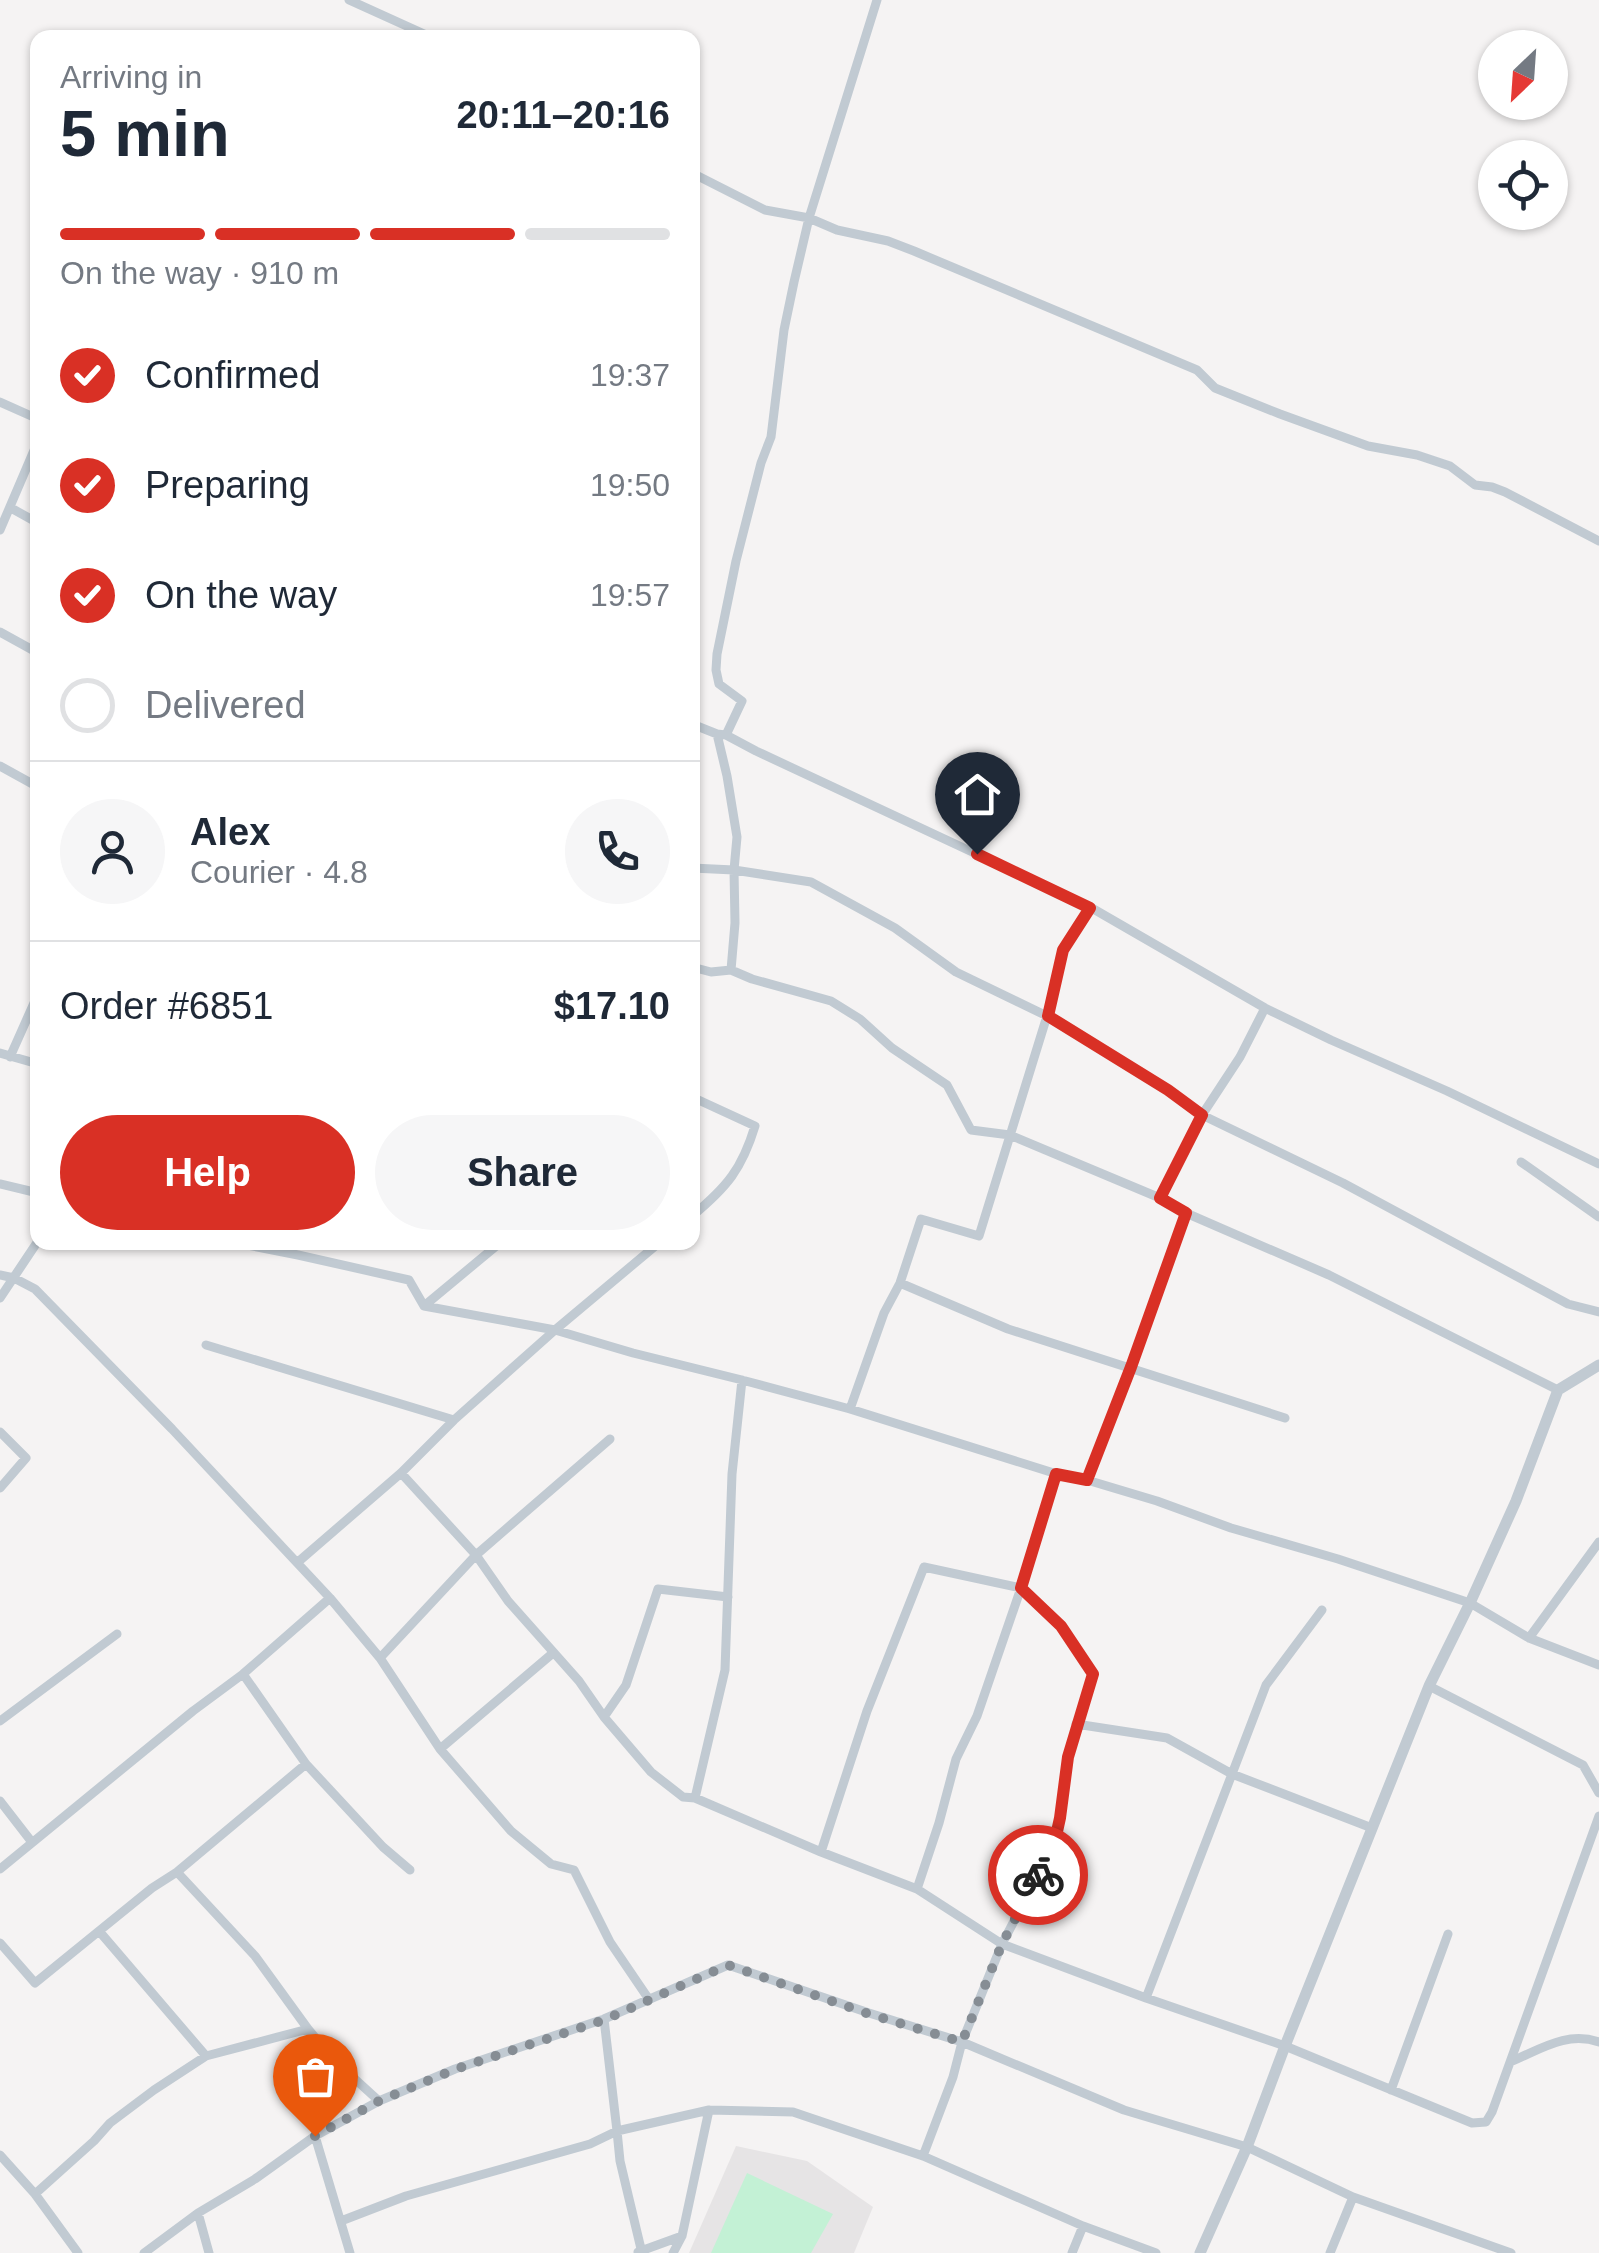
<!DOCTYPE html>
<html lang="en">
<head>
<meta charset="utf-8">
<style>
  body { margin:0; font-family:Helvetica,sans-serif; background:#f6f6f7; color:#1f2937; height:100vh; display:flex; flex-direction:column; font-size:38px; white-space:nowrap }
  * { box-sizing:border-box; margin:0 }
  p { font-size:32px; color:#747a83 }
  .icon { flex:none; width:55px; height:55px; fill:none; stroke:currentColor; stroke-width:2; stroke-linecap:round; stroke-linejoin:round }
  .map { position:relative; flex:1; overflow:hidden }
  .panel { position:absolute; left:30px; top:30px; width:670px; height:1220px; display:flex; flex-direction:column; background:#fff; border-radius:20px; box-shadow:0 2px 8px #0004 }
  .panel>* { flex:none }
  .needle { width:65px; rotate:205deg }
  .buttons { position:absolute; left:1478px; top:30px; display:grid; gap:20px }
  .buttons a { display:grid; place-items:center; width:90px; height:90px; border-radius:50%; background:#fff; box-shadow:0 2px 8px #0004; font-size:50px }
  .pin { position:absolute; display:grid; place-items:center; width:85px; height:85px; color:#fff; margin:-102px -42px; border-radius:50% 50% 50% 0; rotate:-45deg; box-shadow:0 0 10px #0007 }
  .pin .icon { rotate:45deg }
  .courier { position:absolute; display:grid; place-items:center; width:100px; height:100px; margin:-50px; border:8px solid #d93025; border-radius:50%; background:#fff; color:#222; box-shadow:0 2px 12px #0007 }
  .head em { font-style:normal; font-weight:700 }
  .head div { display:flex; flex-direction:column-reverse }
  .head { display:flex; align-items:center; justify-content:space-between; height:170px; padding:0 30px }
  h1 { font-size:65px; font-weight:700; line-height:75px }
  .bar { display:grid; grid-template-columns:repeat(4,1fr); gap:15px 10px; align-content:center; height:120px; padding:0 30px }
  .bar i { height:12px; border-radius:8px; background:#e0e1e3 }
  .bar .on { background:#d93025 }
  .bar p { grid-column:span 4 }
  .line { display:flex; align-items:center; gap:25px; padding:0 30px; border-top:2px solid #e0e1e3 }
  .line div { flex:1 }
  .round { display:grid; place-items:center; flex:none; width:105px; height:105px; border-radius:52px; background:#f6f6f7 }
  ol { padding:0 30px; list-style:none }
  li { display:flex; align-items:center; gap:30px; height:110px }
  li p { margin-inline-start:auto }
  li .icon { padding:10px; border-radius:50%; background:#d93025; color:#fff; stroke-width:4 }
  li:last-child { color:#747a83 }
  li i { width:55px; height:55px; border:5px solid #e0e1e3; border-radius:50% }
  .cta { display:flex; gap:20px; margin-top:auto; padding:20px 30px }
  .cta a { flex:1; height:115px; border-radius:60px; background:#d93025; color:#fff; font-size:40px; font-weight:700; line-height:115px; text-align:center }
  .cta a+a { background:#f6f6f7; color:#1f2937 }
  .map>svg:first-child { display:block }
  .education { fill:#e6e4e5 }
  .green { fill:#c3f1d5 }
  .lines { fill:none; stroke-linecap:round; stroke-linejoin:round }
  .minor { stroke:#c1cad2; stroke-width:9 }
  .tertiary { stroke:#c1cad2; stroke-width:11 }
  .done { stroke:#868d94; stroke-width:10; stroke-dasharray:0 18 }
  .route { stroke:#d93025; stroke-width:12 }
</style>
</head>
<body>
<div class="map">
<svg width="1599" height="2253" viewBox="0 0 1599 2253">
  <rect width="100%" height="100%" fill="#f5f3f3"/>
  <!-- education -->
  <path class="education" d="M736,2146L807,2161L873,2207L854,2253H689Z"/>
  <!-- green -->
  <path class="green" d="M747,2173L833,2214L811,2253H711Z"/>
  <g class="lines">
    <!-- minor -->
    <path class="minor" d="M349,0L433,38
      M692,173L765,210L809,218L837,230L888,241L914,251L1197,370L1215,388L1280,414L1368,446L1417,455L1450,466L1475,485L1492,487L1505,492L1599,541
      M0,402L38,419
      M11,508L38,523
      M0,530L38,441
      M0,632L38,653
      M692,724L717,734L726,735L756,751L1090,907L1265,1008L1331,1040L1447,1091L1599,1164
      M717,734L727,776L737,837L734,870L735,923L731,970
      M726,735L742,701L719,684L716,670L717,654L736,561L761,463L771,437L784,330L794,282L809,218L877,0
      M0,766L38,787
      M692,868L734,870L811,882L895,928L956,972L1047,1016L1168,1090L1202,1115L1343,1183L1568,1304L1599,1312
      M692,967L711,972L731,970L752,979L831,1001L860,1019L892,1048L947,1085L971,1130L1010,1135L1160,1198L1186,1213L1329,1275L1558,1390
      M0,1053L38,1064
      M10,1057L38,994
      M692,1097L755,1126C742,1169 727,1187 692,1216
      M1521,1162L1599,1217
      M0,1184L38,1193
      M1160,1198L1202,1115L1240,1057L1265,1008
      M232,1242L298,1255L409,1280L424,1306L555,1330L633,1353L742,1380L850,1409L1057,1474L1087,1480L1157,1501L1231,1528L1338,1559L1470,1603L1529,1638L1599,1665
      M0,1275L14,1278L35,1289L172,1429L330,1598L380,1658L440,1749L511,1831L551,1864L574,1870L610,1942L648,1998
      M900,1283L1008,1329L1285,1418
      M0,1298L38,1241
      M424,1306L501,1242
      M206,1345L454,1420
      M850,1409L884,1313L900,1283L921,1219L979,1236L1047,1016L1063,950L1090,907
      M0,1432L26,1458L0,1488
      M401,1473L476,1555L508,1601L579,1681L604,1717L651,1772L683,1797L695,1798L821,1852L917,1889L1002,1944L1146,1998L1285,2046L1472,2123L1486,2122L1492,2112L1599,1816
      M1087,1480L1131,1367L1186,1213
      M298,1562L401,1473L454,1420L555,1330L660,1242
      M1529,1638L1599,1542
      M380,1658L476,1555L610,1439
      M243,1674L306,1764L383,1847L410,1870
      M1429,1686L1583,1765L1599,1793
      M604,1717L626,1685L658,1589L728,1597
      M0,1721L117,1634
      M1076,1724L1167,1738L1232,1774L1266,1685L1322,1610
      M440,1749L553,1653
      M695,1798L725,1670L732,1474L742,1380
      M0,1801L31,1841
      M821,1852L867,1711L924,1567L1021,1588L1061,1626L1093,1674L1068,1757L1060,1819L1054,1845L1002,1944L962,2042L953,2077L923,2156
      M0,1869L193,1711L243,1674L330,1598
      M177,1872L255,1956L308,2029
      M917,1889L939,1823L956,1759L977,1716L1021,1588L1057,1474
      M99,1931L206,2056L308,2029L334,2060L379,2101
      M0,1943L35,1983L152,1888L177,1872L306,1764
      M1146,1998L1232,1774L1372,1828
      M604,2019L617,2131L709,2110L793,2112L923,2156L1083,2226L1156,2253
      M1512,2061C1541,2049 1567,2031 1599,2042
      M1391,2090L1448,1934
      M315,2136L350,2253
      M0,2155L35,2194L78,2253
      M35,2194L94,2141L110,2123L154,2090L206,2056
      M198,2213L209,2253
      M341,2221L406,2196L590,2144L617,2131L620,2161L642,2253
      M638,2252L682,2236
      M144,2253L198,2213L255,2179L315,2136L379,2101L455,2069L604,2019L728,1965L869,2013L962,2042L1124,2110L1247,2147L1353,2197
      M673,2253L682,2236L709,2110
      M1072,2253L1083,2226
      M1330,2253L1353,2197L1511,2253"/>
    <!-- tertiary -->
    <path class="tertiary" d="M1200,2253L1247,2147L1285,2046L1429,1686L1470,1603L1516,1501L1558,1390L1599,1365"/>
  </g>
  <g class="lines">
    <!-- done -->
    <path class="done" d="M315,2136L379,2101L456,2069L604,2020L728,1965L869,2014L962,2042L1002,1944L1038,1875"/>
    <!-- route -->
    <path class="route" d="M977,854L1090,908L1063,950L1048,1016L1168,1090L1202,1115L1160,1198L1186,1213L1131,1367L1087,1480L1056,1474L1021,1588L1061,1626L1093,1674L1068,1757L1060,1818L1054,1845L1038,1875"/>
  </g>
</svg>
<div class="buttons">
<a><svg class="needle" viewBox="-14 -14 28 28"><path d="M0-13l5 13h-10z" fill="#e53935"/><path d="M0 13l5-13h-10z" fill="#747a83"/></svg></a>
<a><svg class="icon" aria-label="locate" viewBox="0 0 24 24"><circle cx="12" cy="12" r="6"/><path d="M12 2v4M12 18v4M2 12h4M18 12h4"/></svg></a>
</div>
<div class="pin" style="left:315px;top:2136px;background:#ea580c"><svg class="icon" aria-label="bag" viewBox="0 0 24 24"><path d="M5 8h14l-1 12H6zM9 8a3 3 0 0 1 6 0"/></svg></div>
<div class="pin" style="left:977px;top:854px;background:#1f2937"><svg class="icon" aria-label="home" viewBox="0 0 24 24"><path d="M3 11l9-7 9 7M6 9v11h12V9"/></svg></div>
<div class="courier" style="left:1038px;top:1875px"><svg class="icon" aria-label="bike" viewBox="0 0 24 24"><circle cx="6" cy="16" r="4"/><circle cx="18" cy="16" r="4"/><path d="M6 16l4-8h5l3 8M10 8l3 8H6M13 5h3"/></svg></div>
<section class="panel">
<div class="head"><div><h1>5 min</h1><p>Arriving in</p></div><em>20:11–20:16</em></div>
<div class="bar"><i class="on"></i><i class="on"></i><i class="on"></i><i></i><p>On the way · 910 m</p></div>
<ol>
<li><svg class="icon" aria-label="check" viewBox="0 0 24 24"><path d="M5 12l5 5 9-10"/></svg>Confirmed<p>19:37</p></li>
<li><svg class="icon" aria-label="check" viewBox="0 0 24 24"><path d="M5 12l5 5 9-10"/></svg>Preparing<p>19:50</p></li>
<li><svg class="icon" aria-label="check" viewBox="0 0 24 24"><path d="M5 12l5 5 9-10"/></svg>On the way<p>19:57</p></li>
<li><i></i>Delivered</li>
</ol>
<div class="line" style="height:180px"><a class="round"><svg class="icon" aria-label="person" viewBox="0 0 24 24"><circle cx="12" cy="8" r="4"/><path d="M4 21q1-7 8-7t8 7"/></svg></a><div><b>Alex</b><p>Courier · 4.8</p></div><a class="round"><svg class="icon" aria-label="phone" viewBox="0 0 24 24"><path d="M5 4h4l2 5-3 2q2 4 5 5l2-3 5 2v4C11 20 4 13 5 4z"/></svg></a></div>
<div class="line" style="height:130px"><div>Order #6851</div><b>$17.10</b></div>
<div class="cta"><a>Help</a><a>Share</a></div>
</section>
</div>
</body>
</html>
